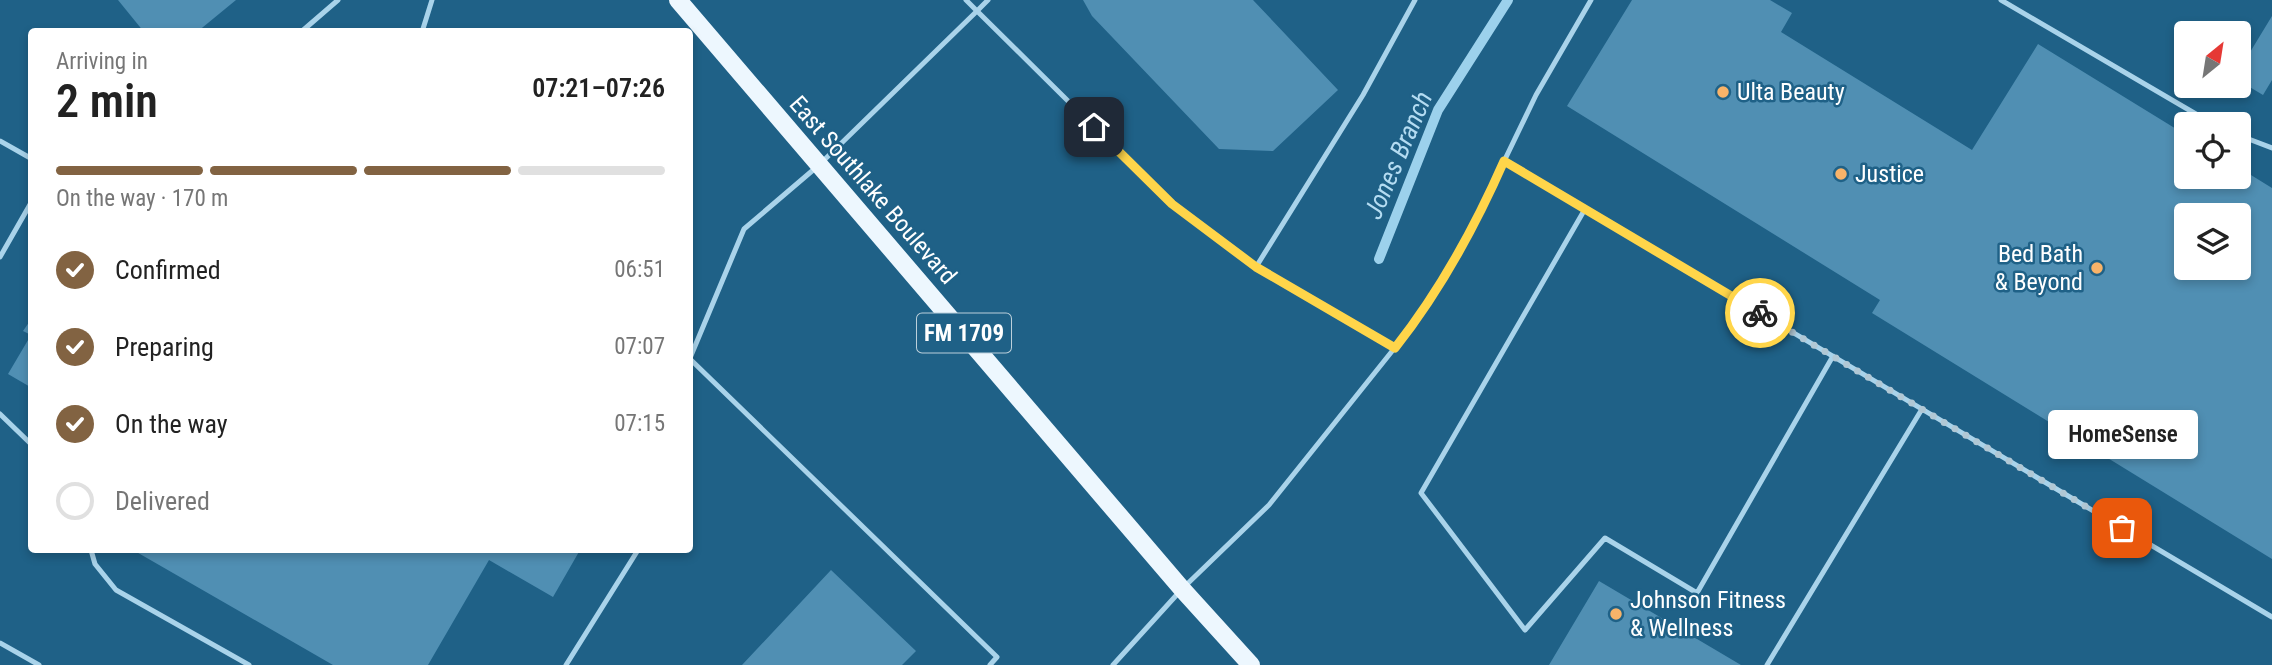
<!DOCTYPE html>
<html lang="en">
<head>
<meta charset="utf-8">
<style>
  body { margin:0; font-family:"Roboto Condensed",sans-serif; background:#f2f2f2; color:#222; height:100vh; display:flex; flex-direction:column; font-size:26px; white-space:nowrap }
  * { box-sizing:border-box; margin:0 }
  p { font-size:23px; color:#767676 }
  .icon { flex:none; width:38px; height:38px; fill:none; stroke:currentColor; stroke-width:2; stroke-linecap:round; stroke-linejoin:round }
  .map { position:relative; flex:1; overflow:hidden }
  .side { position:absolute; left:28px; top:28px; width:665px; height:525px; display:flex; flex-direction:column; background:#fff; border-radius:7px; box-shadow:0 4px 10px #0003 }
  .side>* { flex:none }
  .needle { width:46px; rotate:30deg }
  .buttons { position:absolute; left:2174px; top:21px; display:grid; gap:14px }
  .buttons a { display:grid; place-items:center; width:77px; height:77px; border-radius:7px; background:#fff; box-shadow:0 4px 10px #0003; font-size:35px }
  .pin { position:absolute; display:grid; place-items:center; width:60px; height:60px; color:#fff; margin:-30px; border-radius:14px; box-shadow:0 4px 10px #0006 }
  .courier { position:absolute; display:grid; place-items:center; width:70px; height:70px; margin:-35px; border:5px solid #ffd54a; border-radius:50%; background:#fff; color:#222; box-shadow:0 2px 9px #0007 }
  .bubble { position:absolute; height:49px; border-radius:7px; background:#fff; box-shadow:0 4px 10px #0003; font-size:23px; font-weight:600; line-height:49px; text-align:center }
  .overview em { font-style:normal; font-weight:600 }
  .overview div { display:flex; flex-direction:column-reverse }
  .overview { display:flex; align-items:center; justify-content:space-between; height:119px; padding:0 28px }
  h1 { font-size:46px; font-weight:600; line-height:52px }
  .bar { display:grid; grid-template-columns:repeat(4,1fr); gap:10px 7px; align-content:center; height:84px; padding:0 28px }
  .bar i { height:9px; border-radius:5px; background:#e0e0e0 }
  .bar .active { background:#826342 }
  .bar p { grid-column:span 4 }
  ol { padding:0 28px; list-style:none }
  li { display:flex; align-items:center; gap:21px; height:77px }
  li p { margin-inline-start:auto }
  li .icon { padding:7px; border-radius:50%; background:#826342; color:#fff; stroke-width:4 }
  li:last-child { color:#767676 }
  li i { width:38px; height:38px; border:4px solid #e0e0e0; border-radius:50% }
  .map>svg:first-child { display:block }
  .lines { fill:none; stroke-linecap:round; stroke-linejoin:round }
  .stream { stroke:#9cd1ec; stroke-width:10 }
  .building { fill:#508fb3; fill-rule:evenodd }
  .lane { stroke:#a9d3ea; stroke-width:5 }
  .primary { stroke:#edf7fe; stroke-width:18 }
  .done { stroke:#b1c8d5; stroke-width:7; stroke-dasharray:0 12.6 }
  .route { stroke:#ffd54a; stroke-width:9 }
  .poi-dot { fill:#f8b369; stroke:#1f6187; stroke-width:2.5 }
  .labels { text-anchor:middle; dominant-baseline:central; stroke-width:5; stroke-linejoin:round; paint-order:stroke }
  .shield { fill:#1f6187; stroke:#bcd0db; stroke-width:2 }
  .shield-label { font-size:23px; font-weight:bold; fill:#fff }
  .poi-label { font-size:24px; fill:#fff; stroke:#1f6187; text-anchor:start }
  .street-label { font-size:24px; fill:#fff; stroke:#1f6187 }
  .water-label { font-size:26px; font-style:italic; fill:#b4dcf2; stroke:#1f6187 }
</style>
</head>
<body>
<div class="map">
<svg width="2272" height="665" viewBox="0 0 2272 665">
  <rect width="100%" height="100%" fill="#1f6187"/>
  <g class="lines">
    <!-- stream -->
    <path class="stream" d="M1379,259L1438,110L1508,0"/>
  </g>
  <!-- building -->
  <path class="building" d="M118,0H236L197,32H144Z
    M1083,0H1253L1338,90L1273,151L1219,149L1092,16Z
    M1632,0H1770L1792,13L1781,32L1972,150L2038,44L2186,135V177H2238V167L2272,188V559L1872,313L1880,300L1567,106ZM2186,215H2238V268H2186Z
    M2272,16V80L2263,95L2238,80V72Z
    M32,318V388L8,374L31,335L23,331Z
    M133,550H580L553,597L489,560L428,665H333Z
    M831,570L916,651L902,665H742Z
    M1599,581L1741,665H1549Z"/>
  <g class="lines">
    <!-- lane -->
    <path class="lane" d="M988,0L977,11L1172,204L1256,267L1363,95L1415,0
      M2001,0L2213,124
      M301,32L338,0
      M422,32L432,0
      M2238,135L2272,148
      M0,141L32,159
      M1504,161L2272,617
      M1585,209L1421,493L1525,630L1605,538L1697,593L1833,356
      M0,257L32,201
      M1256,267L1395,348
      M690,358L744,229L819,165L977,11L966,0
      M690,359L997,657L990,665
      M0,414L32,445
      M91,550L95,564L116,590L249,665
      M0,643L39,665
      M566,665L638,550
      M1113,665L1182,589L1269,505L1417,320L1468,236L1536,95L1591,0
      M1767,665L1922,409"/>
    <!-- primary -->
    <path class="primary" d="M678,0L1182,589L1251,665"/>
  </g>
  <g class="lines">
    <!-- done -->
    <path class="done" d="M1760,313L2122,528"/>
    <!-- route -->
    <path class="route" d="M1094,127L1172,204L1256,267L1395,348C1440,291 1475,227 1504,161L1760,313"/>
  </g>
  <!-- markers -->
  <g class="poi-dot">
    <circle cx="1723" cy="92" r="7"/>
    <circle cx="1841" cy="174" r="7"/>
    <circle cx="2097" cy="268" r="7"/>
    <circle cx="1616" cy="614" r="7"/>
  </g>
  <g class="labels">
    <!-- shield labels -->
    <rect class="shield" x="917" y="313.5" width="94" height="39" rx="5"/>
    <g class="shield-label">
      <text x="964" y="333">FM 1709</text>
    </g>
    <!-- poi labels -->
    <g class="poi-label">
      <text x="1737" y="92">Ulta Beauty</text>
      <text x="1855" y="174">Justice</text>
      <text x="2083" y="254" text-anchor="end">Bed Bath<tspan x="2083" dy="28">&amp; Beyond</tspan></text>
      <text x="1630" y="600">Johnson Fitness<tspan x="1630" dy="28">&amp; Wellness</tspan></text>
    </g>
    <!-- street labels -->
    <g class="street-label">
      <text transform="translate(873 190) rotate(49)">East Southlake Boulevard</text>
    </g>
    <!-- water labels -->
    <g class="water-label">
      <text transform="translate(1398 155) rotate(-67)">Jones Branch</text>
    </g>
  </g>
</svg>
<div class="buttons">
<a><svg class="needle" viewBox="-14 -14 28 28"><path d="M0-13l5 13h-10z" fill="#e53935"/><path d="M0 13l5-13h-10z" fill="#767676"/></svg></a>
<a><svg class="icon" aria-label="locate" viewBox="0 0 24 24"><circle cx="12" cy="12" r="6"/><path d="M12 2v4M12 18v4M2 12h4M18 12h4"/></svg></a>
<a><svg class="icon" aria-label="layers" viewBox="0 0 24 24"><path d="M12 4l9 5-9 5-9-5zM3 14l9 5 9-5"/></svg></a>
</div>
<div class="pin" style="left:2122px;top:528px;background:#ea580c"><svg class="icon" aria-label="bag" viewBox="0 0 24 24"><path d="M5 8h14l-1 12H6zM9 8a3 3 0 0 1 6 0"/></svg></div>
<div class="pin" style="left:1094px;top:127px;background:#1f2937"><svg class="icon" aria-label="home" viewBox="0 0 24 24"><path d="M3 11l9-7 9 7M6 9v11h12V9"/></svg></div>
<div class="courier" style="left:1760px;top:313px"><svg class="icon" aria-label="bike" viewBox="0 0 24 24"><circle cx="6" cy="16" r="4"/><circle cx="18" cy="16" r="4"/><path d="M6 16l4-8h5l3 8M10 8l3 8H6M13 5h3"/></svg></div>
<div class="bubble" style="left:2048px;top:410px;width:150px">HomeSense</div>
<section class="side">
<div class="overview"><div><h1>2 min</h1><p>Arriving in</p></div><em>07:21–07:26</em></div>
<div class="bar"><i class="active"></i><i class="active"></i><i class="active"></i><i></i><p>On the way · 170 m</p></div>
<ol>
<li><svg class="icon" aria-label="check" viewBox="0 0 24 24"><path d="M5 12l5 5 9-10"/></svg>Confirmed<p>06:51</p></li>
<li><svg class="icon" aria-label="check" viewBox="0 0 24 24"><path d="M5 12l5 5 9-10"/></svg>Preparing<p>07:07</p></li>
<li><svg class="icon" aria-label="check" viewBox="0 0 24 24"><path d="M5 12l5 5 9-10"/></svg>On the way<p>07:15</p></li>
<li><i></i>Delivered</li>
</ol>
</section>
</div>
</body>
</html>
